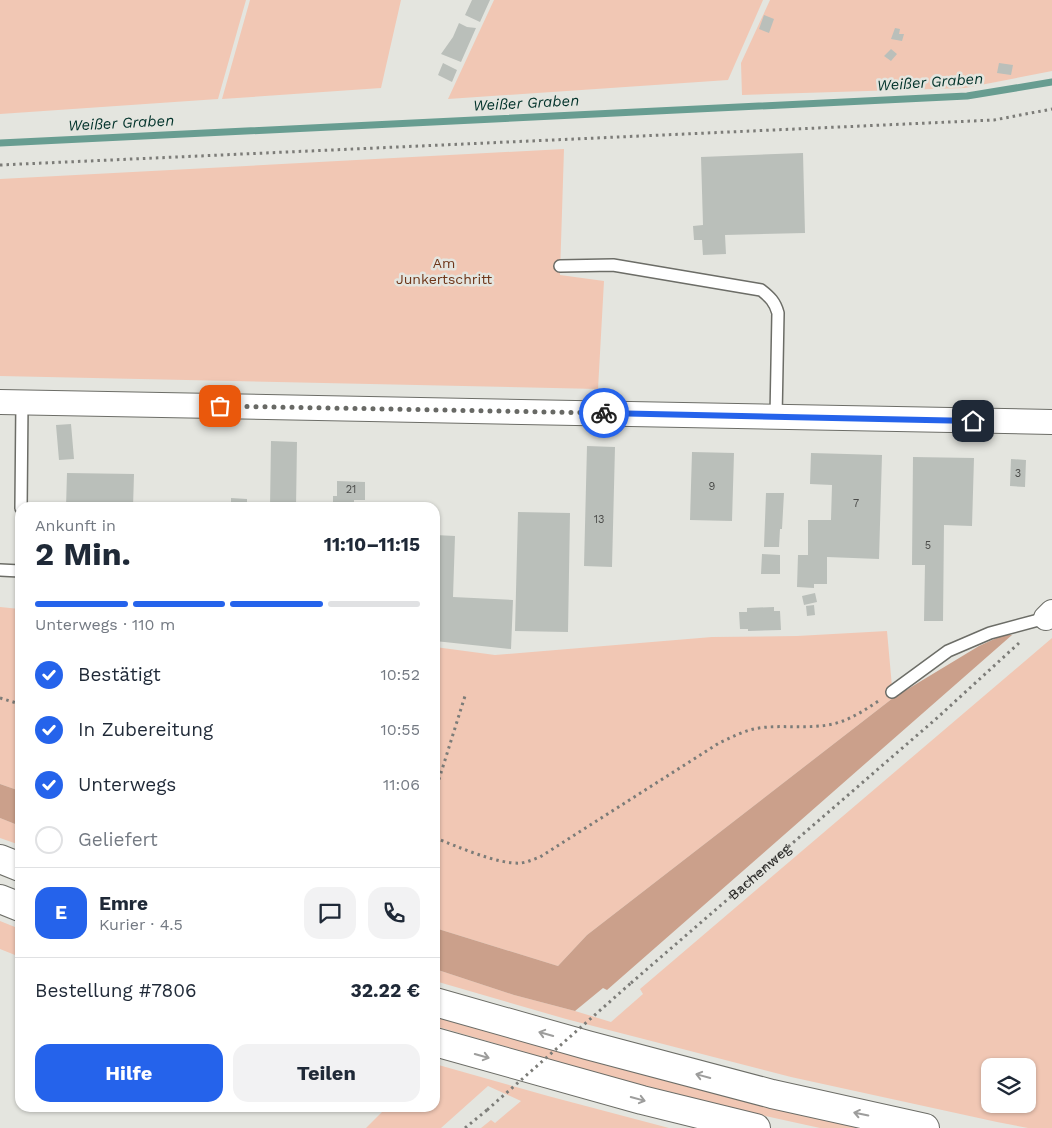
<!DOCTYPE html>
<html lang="de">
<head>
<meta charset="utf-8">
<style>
  body { margin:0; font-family:"Work Sans",sans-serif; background:#f2f2f3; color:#1f2937; height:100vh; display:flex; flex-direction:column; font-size:19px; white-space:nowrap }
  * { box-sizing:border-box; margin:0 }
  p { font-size:16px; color:#747a83 }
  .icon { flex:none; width:28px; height:28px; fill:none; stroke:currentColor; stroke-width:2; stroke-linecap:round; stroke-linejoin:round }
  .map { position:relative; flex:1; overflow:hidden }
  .details { position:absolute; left:15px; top:502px; width:425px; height:610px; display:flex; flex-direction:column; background:#fff; border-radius:15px; box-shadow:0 1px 4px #0004 }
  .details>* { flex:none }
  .buttons { position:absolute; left:981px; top:1058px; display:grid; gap:10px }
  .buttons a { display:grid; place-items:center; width:55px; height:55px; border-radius:10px; background:#fff; box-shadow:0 1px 4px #0004; font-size:25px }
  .pin { position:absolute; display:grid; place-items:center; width:42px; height:42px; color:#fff; margin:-21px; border-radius:10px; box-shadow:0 2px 8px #0006 }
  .courier { position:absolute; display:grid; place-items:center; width:50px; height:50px; margin:-25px; border:4px solid #2563eb; border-radius:50%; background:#fff; color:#222; box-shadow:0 1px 6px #0007 }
  .headline em { font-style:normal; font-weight:700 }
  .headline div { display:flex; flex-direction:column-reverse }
  .headline { display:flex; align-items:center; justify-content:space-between; height:85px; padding:0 20px }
  h1 { font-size:32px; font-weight:700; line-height:38px }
  .bar { display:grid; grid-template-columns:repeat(4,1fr); gap:8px 5px; align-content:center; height:60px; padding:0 20px }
  .bar i { height:6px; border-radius:4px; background:#e0e1e3 }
  .bar .active { background:#2563eb }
  .bar p { grid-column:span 4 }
  .line { display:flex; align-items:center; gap:12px; padding:0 20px; border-top:1px solid #e0e1e3 }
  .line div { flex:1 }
  .round { display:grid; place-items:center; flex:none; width:52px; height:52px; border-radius:15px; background:#f2f2f3 }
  ol { padding:0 20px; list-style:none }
  li { display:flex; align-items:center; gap:15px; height:55px }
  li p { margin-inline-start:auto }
  li .icon { padding:5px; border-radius:50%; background:#2563eb; color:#fff; stroke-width:4 }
  li:last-child { color:#747a83 }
  li i { width:28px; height:28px; border:2px solid #e0e1e3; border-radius:50% }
  .action { display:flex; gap:10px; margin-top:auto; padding:10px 20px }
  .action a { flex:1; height:58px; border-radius:15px; background:#2563eb; color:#fff; font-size:20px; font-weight:700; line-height:58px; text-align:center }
  .action a+a { background:#f2f2f3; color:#1f2937 }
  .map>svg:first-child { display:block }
  .green { fill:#f1c7b4; fill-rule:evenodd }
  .forest { fill:#cba08b }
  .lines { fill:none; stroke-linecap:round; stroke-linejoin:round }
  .stream { stroke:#689d91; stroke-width:7 }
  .building { fill:#babfba }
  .service-casing { stroke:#6c6d67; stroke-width:14 }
  .minor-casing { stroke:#6c6d67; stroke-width:26 }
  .trunk-casing { stroke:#6c6d67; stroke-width:30 }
  .path { stroke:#7c7c78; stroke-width:3; stroke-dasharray:2.5 4; stroke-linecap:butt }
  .service { stroke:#fff; stroke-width:11 }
  .minor { stroke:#fff; stroke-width:24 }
  .trunk { stroke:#fff; stroke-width:28 }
  .path-bridge { stroke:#7c7c78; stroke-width:3; stroke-dasharray:2.5 4; stroke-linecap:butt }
  .oneway { stroke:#9d9d9c }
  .done { stroke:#686965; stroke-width:5; stroke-dasharray:0 9 }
  .route { stroke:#2563eb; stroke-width:6 }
  .labels { text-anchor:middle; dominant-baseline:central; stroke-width:5; stroke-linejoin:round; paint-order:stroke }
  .number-label { font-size:11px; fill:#4b4c4a }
  .park-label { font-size:14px; fill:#6d3518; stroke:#e4e5df }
  .street-label { font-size:14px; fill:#262624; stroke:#e4e5df }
  .water-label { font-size:15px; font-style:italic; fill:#00322a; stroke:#e4e5df }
</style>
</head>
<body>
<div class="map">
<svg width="1052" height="1128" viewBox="0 0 1052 1128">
  <rect width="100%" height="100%" fill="#e4e5df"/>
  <!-- green -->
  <path class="green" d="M0,0H246L218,99L0,114Z
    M250,0H401L381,88L222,99Z
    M494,0H763L728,80L448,99Z
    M770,0H1052V71L965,88L742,95L741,63Z
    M564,149L560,275L604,281L598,389L0,376V179Z
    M0,607L20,609V791L0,784Z
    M887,631L893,698L587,935L558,966L435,928V647L495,655L712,637L797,636Z
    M1052,638V1128H1028L997,1122L791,1077L566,1019L435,981V969L514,995L575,1011L611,1022L643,994L640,989ZM990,1066H1028V1104H990Z
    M0,818L20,826V845L0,838Z
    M0,921L20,929V957L0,949Z
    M435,1017L609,1066L860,1128H820L761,1115L607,1076L435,1026Z
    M435,1064L548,1096L669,1128H481L491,1120L495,1123L521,1101L488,1086L441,1128H366L386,1108H435Z"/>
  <!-- forest -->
  <path class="forest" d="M1003,635H1012L607,990L603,988L575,1011L514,995L435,969V928L558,966L587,935L893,698L979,646Z
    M0,784L20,791V826L0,818Z"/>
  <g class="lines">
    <!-- stream -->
    <path class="stream" d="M0,143L967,96L1052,82"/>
  </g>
  <!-- building -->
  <path class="building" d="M472,0H490L480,22L465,15Z
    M764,15L774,19L769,33L759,29Z
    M459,23L467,27L476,28L461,62L441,54L453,37Z
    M895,28L900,29L899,34H904L902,41L891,39Z
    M891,49L897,54L891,61L884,56Z
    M443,63L457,70L452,82L438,75Z
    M999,63L1013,65L1011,75L997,73Z
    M803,153L805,233L725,235L726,254L703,255L702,240H694L693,226L703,225L701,157Z
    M71,424L74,459L59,460L56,425Z
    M271,441L297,442L296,508H270Z
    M587,446L615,447L612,567L584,566Z
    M692,452L734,453L732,521L690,520Z
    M811,453L882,455L879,559L827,557V584H814V588L797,587L798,555H808V520H831L832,485L810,484Z
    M913,457L974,458L972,526L944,525L943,621H924L925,565H912Z
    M1011,459L1026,460L1025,487L1010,486Z
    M67,473L134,474L133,508H66Z
    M337,481L365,482V500H354V508H333V496H337Z
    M766,493H784L782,529H780L779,547H764Z
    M231,498L247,499V508H231Z
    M518,512L570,513L568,632L515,631Z
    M435,535L455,536L453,597L513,600L511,649L435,641Z
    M762,554L780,555V574H761Z
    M815,593L817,602L804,605L802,596Z
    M814,605L815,615L807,616L806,606Z
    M774,607V611H780L781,630L748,631V629H740L739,612H747V608Z"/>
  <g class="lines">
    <defs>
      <path id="service" d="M560,266L613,265L761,290C770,297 775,302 778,313L776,417
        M21,508L22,402
        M0,570L20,571
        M892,692L948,651L990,633L1046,618"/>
      <path id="minor" d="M0,402L1052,422
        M1046,618L1052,612"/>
      <path id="trunk" d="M0,859L20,867
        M0,899L20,907
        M435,1002L587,1045L772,1094L925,1128
        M435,1042L642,1100L756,1128"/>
    </defs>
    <!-- service casing -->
    <use href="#service" class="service-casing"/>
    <!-- minor casing -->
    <use href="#minor" class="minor-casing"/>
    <!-- trunk casing -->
    <use href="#trunk" class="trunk-casing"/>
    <!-- path -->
    <g class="path">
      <path d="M0,165L994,120L1052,109"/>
      <path d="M0,698L20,704"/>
      <path d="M435,792L465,696"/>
      <path d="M435,838C457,846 498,865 521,863C528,862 534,859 540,857L719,743C732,737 745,730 759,728C786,724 816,731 843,721C856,716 868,708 880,700"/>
      <path id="s1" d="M631,983L937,718L1019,643"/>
      <path d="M465,1128L487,1110"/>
    </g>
    <!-- service -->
    <use href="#service" class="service"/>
    <!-- minor -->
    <use href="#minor" class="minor"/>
    <!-- trunk -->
    <use href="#trunk" class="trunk"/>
    <!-- path-bridge -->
    <path class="path-bridge" d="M487,1110L631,983"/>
  </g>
  <!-- one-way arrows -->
  <defs><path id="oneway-shaft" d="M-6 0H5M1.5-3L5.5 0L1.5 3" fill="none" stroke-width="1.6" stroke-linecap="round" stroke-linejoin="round" transform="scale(1.25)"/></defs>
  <g class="oneway">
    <use href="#oneway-shaft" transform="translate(546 1034) rotate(-164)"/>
    <use href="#oneway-shaft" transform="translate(482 1056) rotate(16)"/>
    <use href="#oneway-shaft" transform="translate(703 1076) rotate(-165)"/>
    <use href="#oneway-shaft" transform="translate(638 1099) rotate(15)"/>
    <use href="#oneway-shaft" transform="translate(861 1114) rotate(-168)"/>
  </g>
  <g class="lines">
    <!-- done -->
    <path class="done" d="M220,406L604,413"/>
    <!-- route -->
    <path class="route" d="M604,413L973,421"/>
  </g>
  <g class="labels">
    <!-- number labels -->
    <g class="number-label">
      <text x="1018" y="473">3</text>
      <text x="712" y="486">9</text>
      <text x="351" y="489">21</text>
      <text x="856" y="503">7</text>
      <text x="599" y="519">13</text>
      <text x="928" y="545">5</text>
    </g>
    <!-- park labels -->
    <g class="park-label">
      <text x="444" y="263">Am<tspan x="444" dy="16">Junkertschritt</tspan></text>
    </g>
    <!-- street labels -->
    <g class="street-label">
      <text stroke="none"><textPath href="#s1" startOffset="170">Bachenweg</textPath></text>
    </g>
    <!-- water labels -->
    <g class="water-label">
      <text transform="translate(930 82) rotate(-4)">Weißer Graben</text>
      <text transform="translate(526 103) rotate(-3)">Weißer Graben</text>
      <text transform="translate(121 123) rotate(-3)">Weißer Graben</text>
    </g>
  </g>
</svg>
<div class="buttons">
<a><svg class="icon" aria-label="layers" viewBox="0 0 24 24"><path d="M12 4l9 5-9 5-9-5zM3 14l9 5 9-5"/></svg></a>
</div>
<div class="pin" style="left:220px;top:406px;background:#ea580c"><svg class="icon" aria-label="bag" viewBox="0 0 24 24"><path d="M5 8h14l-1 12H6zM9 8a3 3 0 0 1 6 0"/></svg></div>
<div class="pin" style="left:973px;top:421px;background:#1f2937"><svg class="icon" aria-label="home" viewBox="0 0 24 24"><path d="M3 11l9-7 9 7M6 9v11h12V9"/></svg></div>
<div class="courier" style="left:604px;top:413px"><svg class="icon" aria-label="bike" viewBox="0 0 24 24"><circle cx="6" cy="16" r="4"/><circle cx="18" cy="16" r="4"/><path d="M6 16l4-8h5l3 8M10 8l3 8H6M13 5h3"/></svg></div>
<section class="details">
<div class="headline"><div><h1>2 Min.</h1><p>Ankunft in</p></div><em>11:10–11:15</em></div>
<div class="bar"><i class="active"></i><i class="active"></i><i class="active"></i><i></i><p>Unterwegs · 110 m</p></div>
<ol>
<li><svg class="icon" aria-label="check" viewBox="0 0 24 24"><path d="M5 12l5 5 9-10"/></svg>Bestätigt<p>10:52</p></li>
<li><svg class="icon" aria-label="check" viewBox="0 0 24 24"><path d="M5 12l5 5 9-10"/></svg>In Zubereitung<p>10:55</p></li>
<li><svg class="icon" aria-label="check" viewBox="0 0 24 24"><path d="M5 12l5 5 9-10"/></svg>Unterwegs<p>11:06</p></li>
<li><i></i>Geliefert</li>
</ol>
<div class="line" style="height:90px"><b class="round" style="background:#2563eb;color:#fff">E</b><div><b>Emre</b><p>Kurier · 4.5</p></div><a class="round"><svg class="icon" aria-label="chat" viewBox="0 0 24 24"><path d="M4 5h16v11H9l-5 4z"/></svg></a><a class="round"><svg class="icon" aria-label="phone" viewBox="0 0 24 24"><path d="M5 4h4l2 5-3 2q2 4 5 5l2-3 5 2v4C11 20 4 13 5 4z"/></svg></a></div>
<div class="line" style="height:65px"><div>Bestellung #7806</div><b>32.22 €</b></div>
<div class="action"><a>Hilfe</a><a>Teilen</a></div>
</section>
</div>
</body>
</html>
